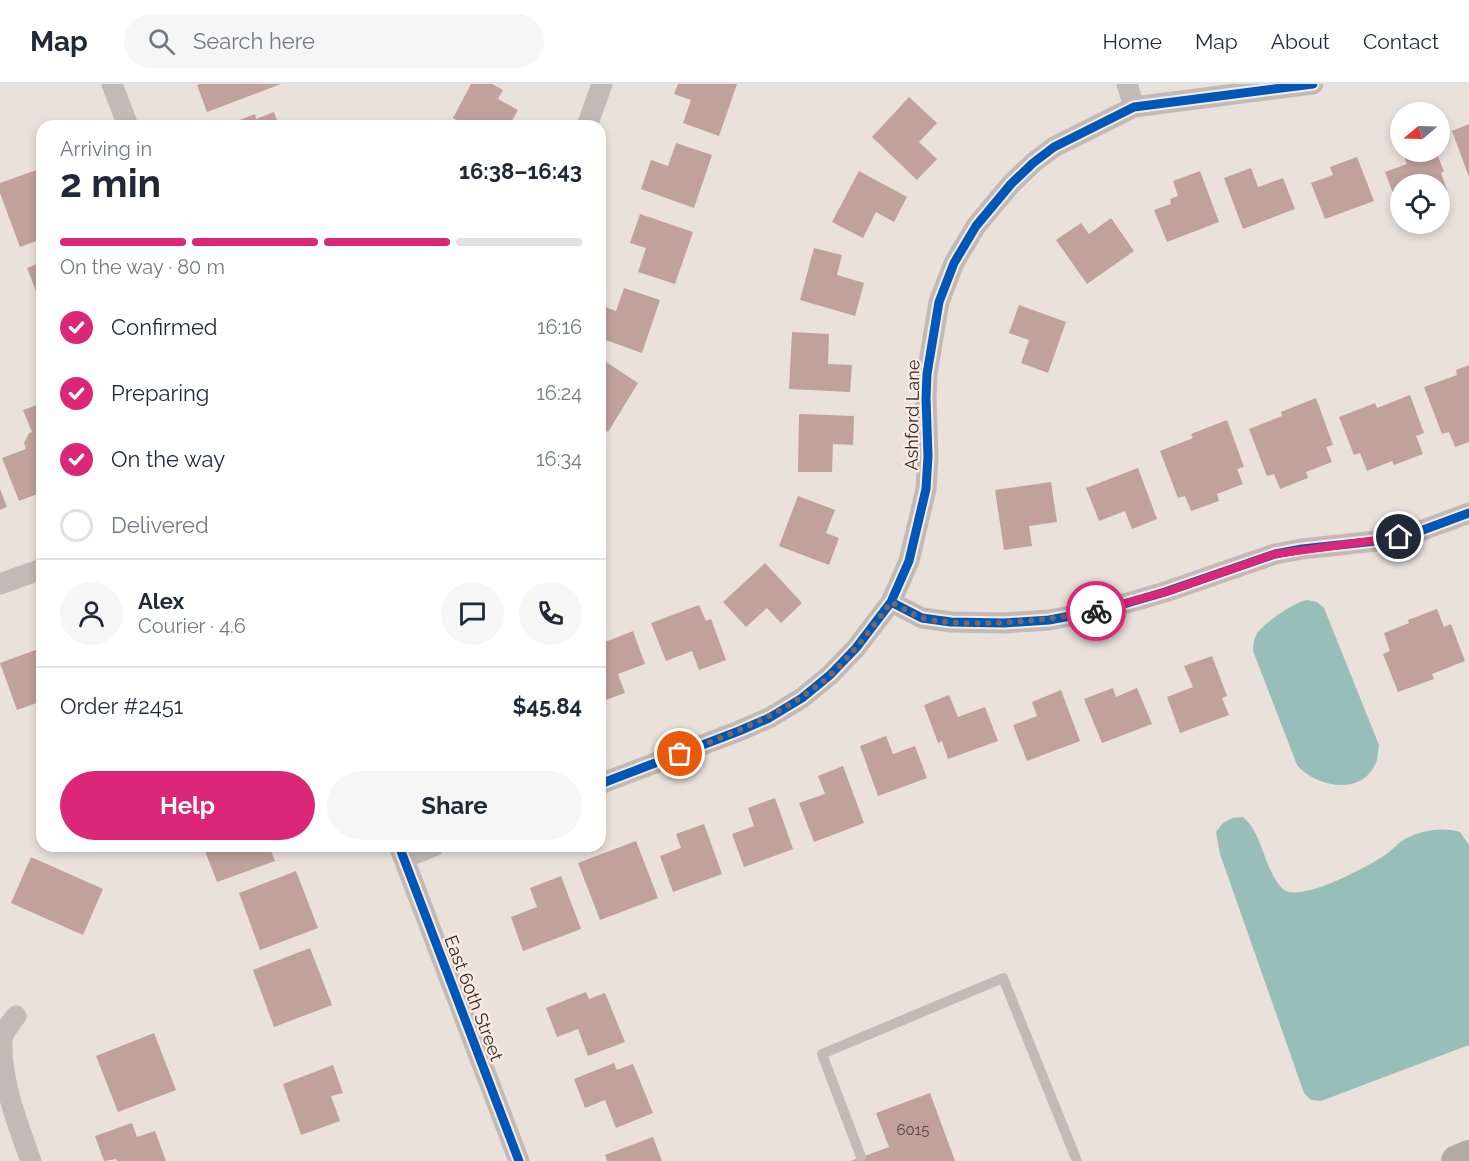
<!DOCTYPE html>
<html lang="en">
<head>
<meta charset="utf-8">
<style>
  body { margin:0; font-family:Raleway,sans-serif; background:#f6f6f7; color:#1f2937; height:100vh; display:flex; flex-direction:column; font-size:22px; white-space:nowrap }
  * { box-sizing:border-box; margin:0 }
  p { font-size:20px; color:#747a83 }
  .icon { flex:none; width:33px; height:33px; fill:none; stroke:currentColor; stroke-width:2; stroke-linecap:round; stroke-linejoin:round }
  .map { position:relative; flex:1; overflow:hidden }
  .side { position:absolute; left:36px; top:36px; width:570px; height:732px; display:flex; flex-direction:column; background:#fff; border-radius:18px; box-shadow:0 3px 9px #0003 }
  .side>* { flex:none }
  .needle { width:39px; rotate:251deg }
  .controls { position:absolute; left:1390px; top:18px; display:grid; gap:12px }
  .controls a { display:grid; place-items:center; width:60px; height:60px; border-radius:50%; background:#fff; box-shadow:0 3px 9px #0003; font-size:30px }
  .pin { position:absolute; display:grid; place-items:center; width:51px; height:51px; color:#fff; margin:-26px; border:3px solid #fff; border-radius:50%; box-shadow:0 2px 6px #0007 }
  .courier { position:absolute; display:grid; place-items:center; width:60px; height:60px; margin:-30px; border:4px solid #db2777; border-radius:50%; background:#fff; color:#222; box-shadow:0 2px 8px #0007 }
  .head em { font-style:normal; font-weight:700 }
  .head div { display:flex; flex-direction:column-reverse }
  .head { display:flex; align-items:center; justify-content:space-between; height:102px; padding:0 24px }
  h1 { font-size:39px; font-weight:700; line-height:45px }
  .bar { display:grid; grid-template-columns:repeat(4,1fr); gap:9px 6px; align-content:center; height:72px; padding:0 24px }
  .bar i { height:8px; border-radius:4px; background:#e0e1e3 }
  .bar .active { background:#db2777 }
  .bar p { grid-column:span 4 }
  .line { display:flex; align-items:center; gap:15px; padding:0 24px; border-top:2px solid #e0e1e3 }
  .line div { flex:1 }
  .round { display:grid; place-items:center; flex:none; width:63px; height:63px; border-radius:32px; background:#f6f6f7 }
  ol { padding:0 24px; list-style:none }
  li { display:flex; align-items:center; gap:18px; height:66px }
  li p { margin-inline-start:auto }
  li .icon { padding:6px; border-radius:50%; background:#db2777; color:#fff; stroke-width:4 }
  li:last-child { color:#747a83 }
  li i { width:33px; height:33px; border:3px solid #e0e1e3; border-radius:50% }
  .cta { display:flex; gap:12px; margin-top:auto; padding:12px 24px }
  .cta a { flex:1; height:69px; border-radius:36px; background:#db2777; color:#fff; font-size:24px; font-weight:700; line-height:69px; text-align:center }
  .cta a+a { background:#f6f6f7; color:#1f2937 }
  header { display:flex; align-items:center; gap:36px; box-sizing:border-box; height:84px; padding:0 30px; background:#fff; border-bottom:2px solid #e0e1e3 }
  header strong { font-size:28px }
  nav { display:flex; gap:33px; margin-inline-start:auto; font-size:21px }
  .search { width:420px; height:54px; background:#f6f6f7; display:flex; align-items:center; gap:15px; box-sizing:border-box; padding:0 21px; border-radius:33px; color:#747a83; font-size:22px }
  .map>svg:first-child { display:block }
  .water { fill:#97beb8 }
  .building { fill:#c0a19c }
  .lines { fill:none; stroke-linecap:round; stroke-linejoin:round }
  .service { stroke:#c3bab5; stroke-width:10 }
  .minor { stroke:#c3bab5; stroke-width:21 }
  .secondary { stroke:#b4aaa5; stroke-width:32 }
  .cycleway-casing { stroke:#f9ebe1; stroke-width:13 }
  .cycleway { stroke:#0057b8; stroke-width:9 }
  .done { stroke:#736864; stroke-width:6; stroke-dasharray:0 10.8 }
  .route { stroke:#db2777; stroke-width:8 }
  .labels { text-anchor:middle; dominant-baseline:central; stroke-width:4.5; stroke-linejoin:round; paint-order:stroke }
  .number-label { font-size:15px; fill:#564642 }
  .street-label { font-size:18px; fill:#332724; stroke:#f9ebe1 }
</style>
</head>
<body>
<header>
<strong>Map</strong>
<div class="search"><svg class="icon" aria-label="search" viewBox="0 0 24 24"><circle cx="10" cy="10" r="6"/><path d="M15 15l6 6"/></svg>Search here</div>
<nav><a>Home</a><a>Map</a><a>About</a><a>Contact</a></nav>
</header>
<div class="map">
<svg width="1469" height="1077" viewBox="0 0 1469 1077">
  <rect width="100%" height="100%" fill="#ebe1db"/>
  <!-- water -->
  <path class="water" d="M1307,516L1317,518L1324,524L1379,661C1378,667 1378,674 1376,679C1361,713 1316,703 1297,681L1253,567C1253,560 1254,554 1258,548C1266,538 1294,518 1307,516Z
    M1232,734L1243,733C1264,751 1263,785 1283,805C1299,820 1369,782 1385,771C1393,766 1398,758 1407,754C1424,746 1442,743 1460,748L1469,761V961L1321,1017L1311,1016L1304,1009L1220,770L1216,748L1223,739Z"/>
  <!-- building -->
  <path class="building" d="M200,0H281L207,28L197,1Z
    M471,0H492L503,6L498,15L518,26L509,42H467L453,34Z
    M678,0H737L719,52L683,39L691,16L674,10Z
    M909,13L937,39L919,58L937,75L917,96L872,53Z
    M274,28L279,42H224L255,30L256,35Z
    M1469,40V93L1452,47Z
    M676,59L712,71L694,124L641,105L651,76L668,82Z
    M1406,68H1436L1444,87L1441,89L1447,106L1440,109V100H1401V124L1399,125L1385,88L1407,80L1404,72L1407,71Z
    M1357,73L1374,117L1325,135L1311,99L1333,91L1330,83Z
    M42,84V155L20,163L0,109V99Z
    M1251,84L1258,103L1283,94L1295,125L1243,145L1224,94Z
    M859,87L907,113L894,138L876,128L863,154L832,138Z
    M1200,87L1219,138L1167,158L1154,126L1171,120L1170,115L1178,112L1173,97Z
    M640,130L693,148L675,200L638,188L646,164L630,159Z
    M1111,134L1134,167L1087,200L1056,156L1081,139L1089,150Z
    M814,164L842,171L837,191L864,199L855,232L800,216Z
    M42,178V223L27,184Z
    M624,204L660,216L642,269L600,254V221L616,227Z
    M1019,221L1066,238L1048,289L1021,279L1029,256L1009,249Z
    M792,248L829,250L828,280L852,281L850,308L789,305Z
    M600,274L638,299L608,348L600,343Z
    M1469,281V358L1455,363L1449,348L1442,350L1424,303L1457,291L1456,286Z
    M1410,311L1424,349L1416,352L1423,370L1394,381L1392,377L1367,387L1360,369L1354,371L1339,333L1375,319L1377,324Z
    M1316,314L1333,361L1326,363L1332,378L1306,388L1308,394L1280,405L1274,390L1267,392L1249,345L1282,332L1281,328Z
    M42,319V408L19,417L2,374L26,365L24,359L29,349L32,348L23,326Z
    M799,330L854,332L853,361L833,360L832,388H798Z
    M1227,336L1244,383L1237,385L1243,400L1217,410L1219,417L1191,427L1185,412L1178,414L1160,367L1193,354L1191,350Z
    M1138,384L1157,435L1132,445L1125,427L1099,437L1086,404Z
    M1051,398L1057,438L1029,442L1032,462L1004,466L995,406Z
    M0,405L7,423L0,426Z
    M798,412L835,426L826,449L839,454L829,481L779,462Z
    M765,479L802,519L781,539L767,524L746,543L723,518Z
    M699,521L706,537L711,535L726,576L699,586L692,567L666,577L651,539Z
    M1437,525L1444,543L1451,540L1465,577L1432,590L1434,595L1398,608L1383,570L1390,567L1384,549L1409,539L1408,536Z
    M633,547L645,580L618,590L625,609L600,618V560Z
    M38,565L40,569L42,568V617L17,626L0,579Z
    M1212,572L1227,612L1222,614L1229,631L1180,649L1167,613L1193,603L1184,582Z
    M1113,604L1116,613L1137,604L1152,640L1102,659L1084,615Z
    M1061,606L1080,657L1027,677L1013,641L1037,632L1032,618Z
    M949,611L958,633L985,623L998,657L948,675L942,657L938,659L924,621Z
    M886,652L893,670L915,662L927,694L878,712L860,662Z
    M843,682L864,739L814,758L799,719L825,710L818,692Z
    M775,714L793,765L744,783L732,750L754,742L748,724Z
    M704,740L722,790L673,808L660,772L681,764L676,750Z
    M636,757L658,814L600,836L578,779Z
    M203,762H269L275,777L217,798Z
    M31,773L103,805L83,851L11,819Z
    M296,787L318,844L260,866L239,809Z
    M561,792L581,845L523,867L511,833L537,823L530,804Z
    M310,864L332,921L274,943L253,886Z
    M586,908L589,915L605,909L625,958L588,972L578,945L557,953L546,924Z
    M154,949L176,1006L118,1028L96,972Z
    M614,979L617,986L633,980L653,1029L616,1044L605,1016L585,1024L574,995Z
    M333,981L343,1009L331,1012L340,1037L301,1051L283,1000Z
    M930,1009L955,1077H851L889,1063L876,1029Z
    M132,1039L137,1053L155,1047L166,1077H117L116,1075L104,1077L95,1052Z
    M653,1053L662,1077H607L605,1071Z"/>
  <g class="lines">
    <!-- service -->
    <path class="service" d="M861,1073L822,970L1003,894L1077,1077"/>
    <!-- minor -->
    <path class="minor" d="M112,0L128,42
      M1127,0L1134,23
      M587,42L602,0
      M0,500L42,485
      M891,518L922,534L951,538L1004,539L1049,536L1103,526L1165,508L1275,470L1302,465L1385,456L1412,450L1469,429
      M600,700L739,647L769,634L802,614L830,591L856,564L891,518L909,477L926,405L928,372L926,314L927,290L939,218L954,179L976,142L1011,100L1033,79L1054,63L1134,23L1313,0
      M399,762L519,1077
      M404,774L434,762
      M16,932C11,939 3,948 2,956C0,994 18,1042 31,1077"/>
    <!-- secondary -->
    <path class="secondary" d="M1457,1077L1469,1072"/>
    <defs>
      <path id="cycleway" d="M891,518L922,534L951,538L1004,539L1049,536L1103,526L1165,508L1275,470L1302,465L1385,456L1412,450L1469,429
        M600,700L739,647L769,634L802,614L830,591L856,564L891,518L909,477L926,405L928,372L926,314L927,290L939,218L954,179L976,142L1011,100L1033,79L1054,63L1134,23L1313,0
        M399,762L519,1077"/>
    </defs>
    <!-- cycleway casing -->
    <use href="#cycleway" class="cycleway-casing"/>
    <!-- cycleway -->
    <use href="#cycleway" class="cycleway"/>
  </g>
  <g class="lines">
    <!-- done -->
    <path class="done" d="M680,670C733,649 786,630 829,592C853,570 872,544 891,518C901,523 910,529 920,533C934,538 952,538 966,539C1011,540 1052,535 1096,527"/>
    <!-- route -->
    <path class="route" d="M1096,527L1166,508L1275,470L1399,453"/>
  </g>
  <g class="labels">
    <!-- number labels -->
    <g class="number-label">
      <text x="913" y="1046">6015</text>
    </g>
    <!-- street labels -->
    <g class="street-label">
      <text transform="translate(912 331) rotate(-89)">Ashford Lane</text>
      <text transform="translate(474 914) rotate(69)">East 60th Street</text>
    </g>
  </g>
</svg>
<div class="controls">
<a><svg class="needle" viewBox="-14 -14 28 28"><path d="M0-13l5 13h-10z" fill="#e53935"/><path d="M0 13l5-13h-10z" fill="#747a83"/></svg></a>
<a><svg class="icon" aria-label="locate" viewBox="0 0 24 24"><circle cx="12" cy="12" r="6"/><path d="M12 2v4M12 18v4M2 12h4M18 12h4"/></svg></a>
</div>
<div class="pin" style="left:680px;top:670px;background:#ea580c"><svg class="icon" aria-label="bag" viewBox="0 0 24 24"><path d="M5 8h14l-1 12H6zM9 8a3 3 0 0 1 6 0"/></svg></div>
<div class="pin" style="left:1399px;top:453px;background:#1f2937"><svg class="icon" aria-label="home" viewBox="0 0 24 24"><path d="M3 11l9-7 9 7M6 9v11h12V9"/></svg></div>
<div class="courier" style="left:1096px;top:527px"><svg class="icon" aria-label="bike" viewBox="0 0 24 24"><circle cx="6" cy="16" r="4"/><circle cx="18" cy="16" r="4"/><path d="M6 16l4-8h5l3 8M10 8l3 8H6M13 5h3"/></svg></div>
<section class="side">
<div class="head"><div><h1>2 min</h1><p>Arriving in</p></div><em>16:38–16:43</em></div>
<div class="bar"><i class="active"></i><i class="active"></i><i class="active"></i><i></i><p>On the way · 80 m</p></div>
<ol>
<li><svg class="icon" aria-label="check" viewBox="0 0 24 24"><path d="M5 12l5 5 9-10"/></svg>Confirmed<p>16:16</p></li>
<li><svg class="icon" aria-label="check" viewBox="0 0 24 24"><path d="M5 12l5 5 9-10"/></svg>Preparing<p>16:24</p></li>
<li><svg class="icon" aria-label="check" viewBox="0 0 24 24"><path d="M5 12l5 5 9-10"/></svg>On the way<p>16:34</p></li>
<li><i></i>Delivered</li>
</ol>
<div class="line" style="height:108px"><a class="round"><svg class="icon" aria-label="person" viewBox="0 0 24 24"><circle cx="12" cy="8" r="4"/><path d="M4 21q1-7 8-7t8 7"/></svg></a><div><b>Alex</b><p>Courier · 4.6</p></div><a class="round"><svg class="icon" aria-label="chat" viewBox="0 0 24 24"><path d="M4 5h16v11H9l-5 4z"/></svg></a><a class="round"><svg class="icon" aria-label="phone" viewBox="0 0 24 24"><path d="M5 4h4l2 5-3 2q2 4 5 5l2-3 5 2v4C11 20 4 13 5 4z"/></svg></a></div>
<div class="line" style="height:78px"><div>Order #2451</div><b>$45.84</b></div>
<div class="cta"><a>Help</a><a>Share</a></div>
</section>
</div>
</body>
</html>
